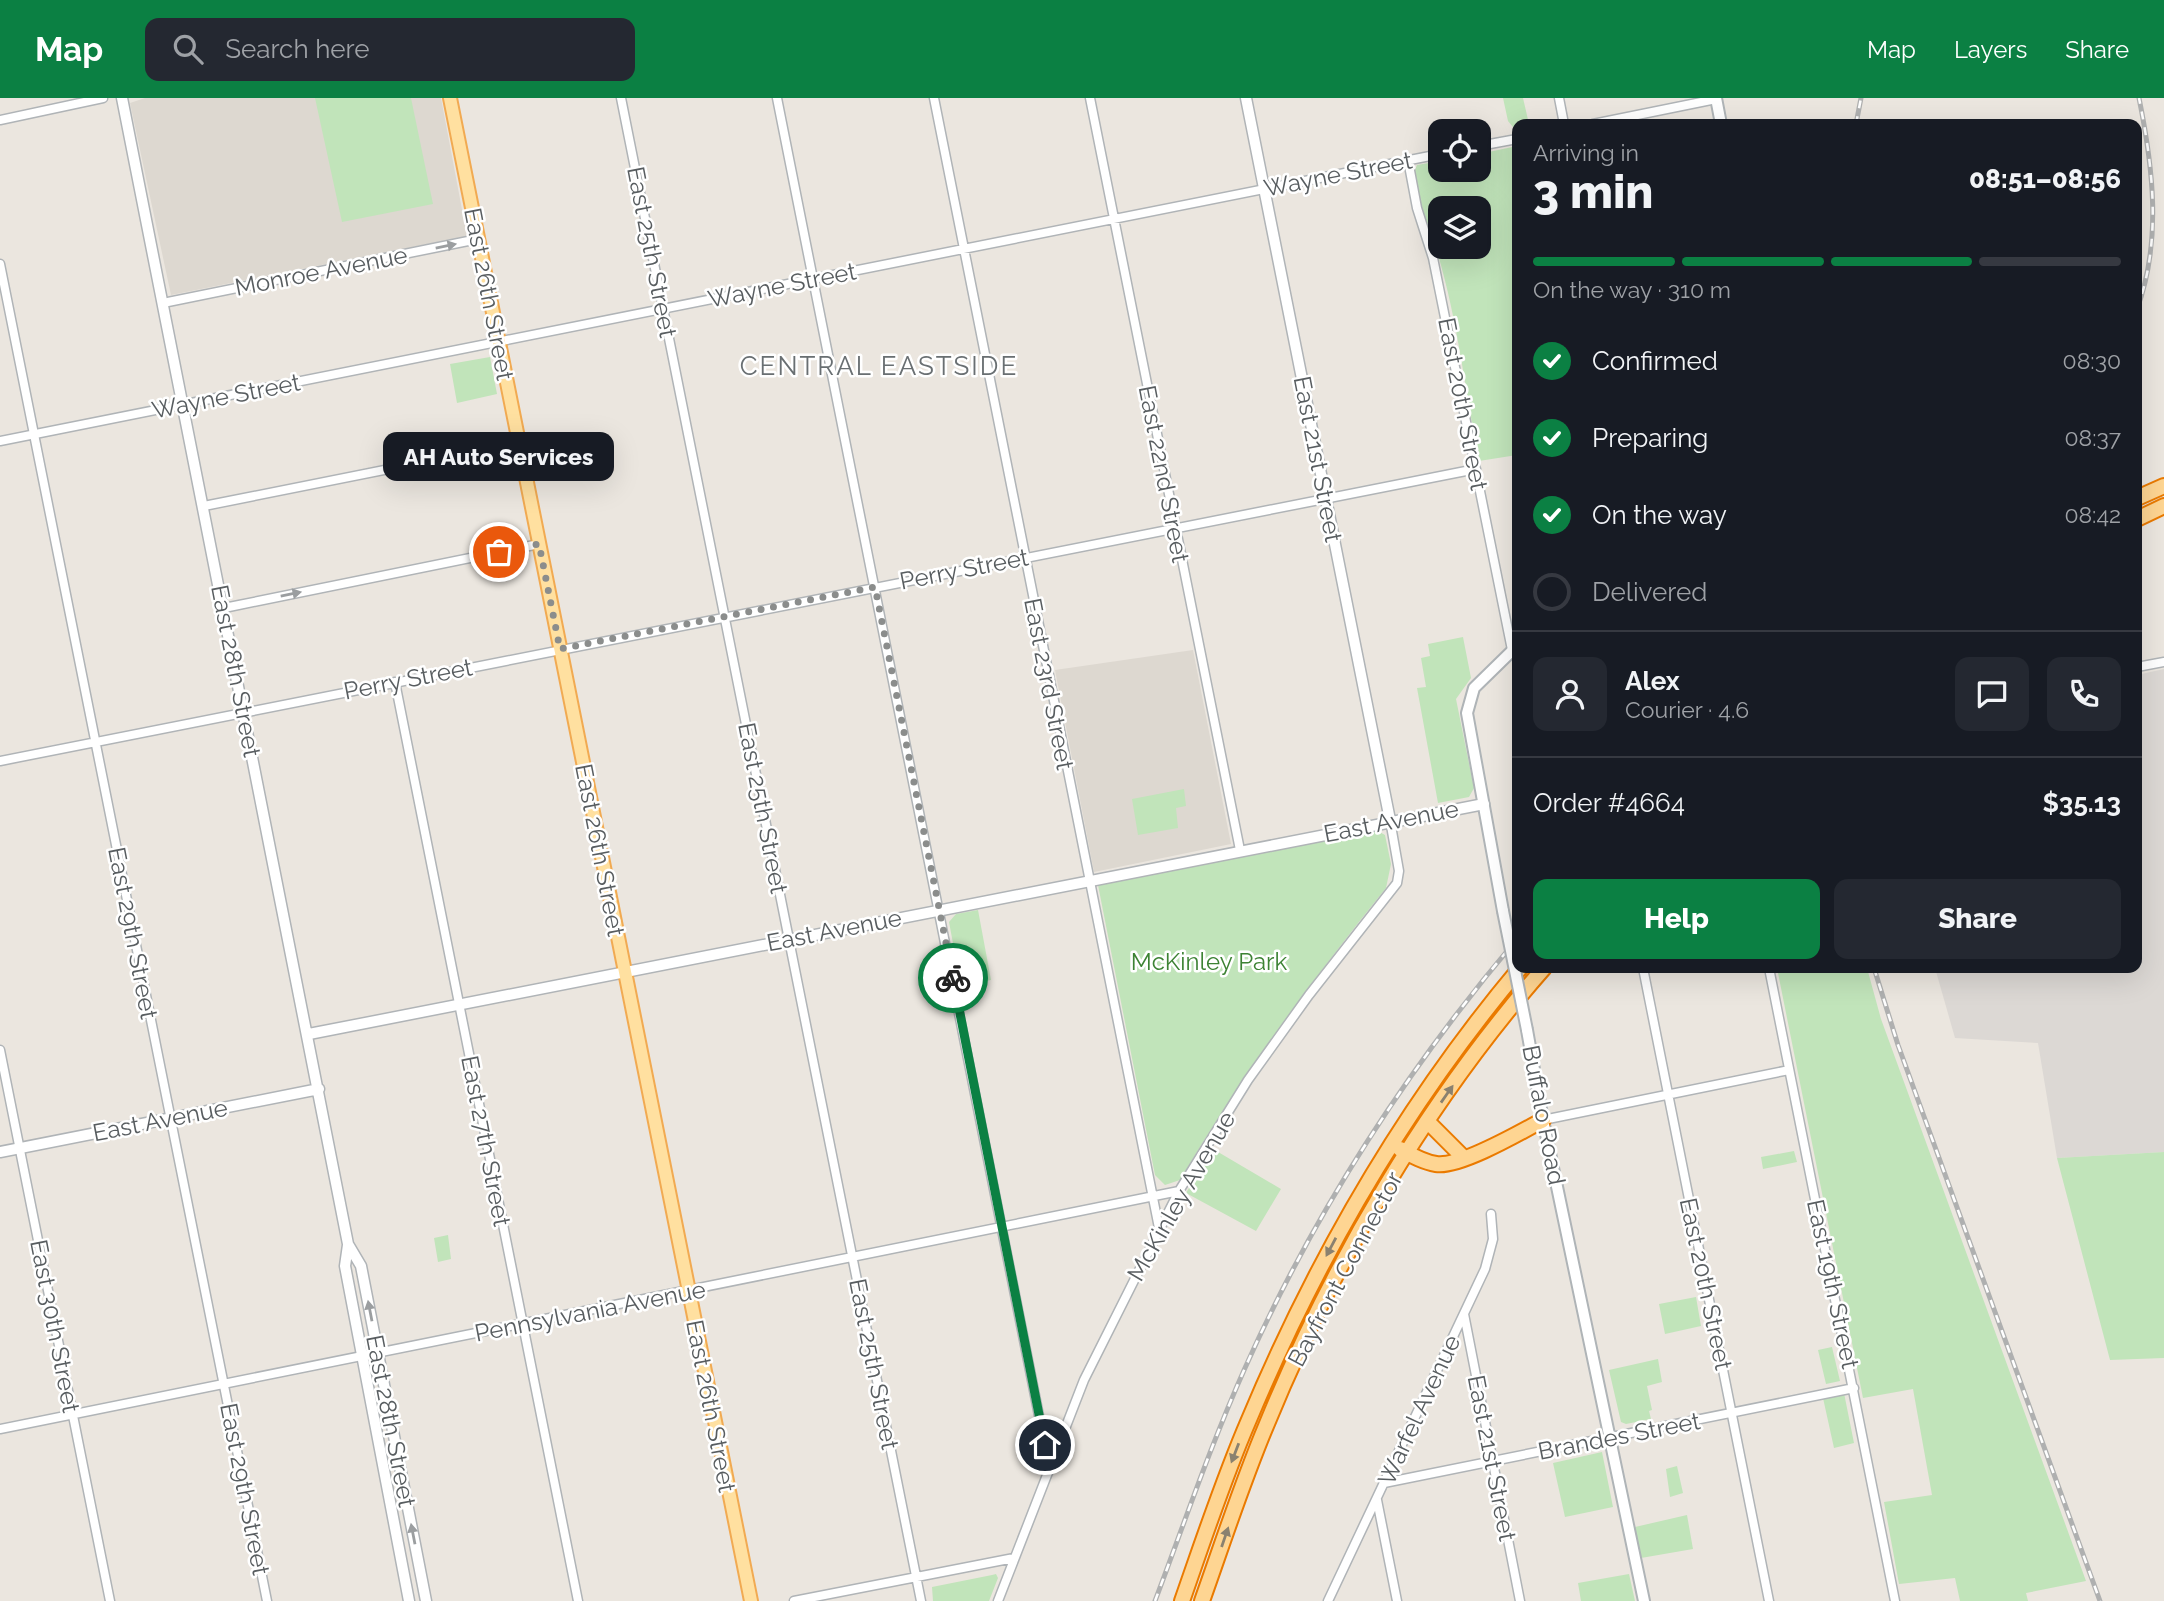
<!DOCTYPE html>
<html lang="en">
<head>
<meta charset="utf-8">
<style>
  body { margin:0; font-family:Raleway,sans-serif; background:#242831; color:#f1f3f6; height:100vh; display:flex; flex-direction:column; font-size:26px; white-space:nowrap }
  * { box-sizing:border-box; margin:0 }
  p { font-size:23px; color:#9ea1a6 }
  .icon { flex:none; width:38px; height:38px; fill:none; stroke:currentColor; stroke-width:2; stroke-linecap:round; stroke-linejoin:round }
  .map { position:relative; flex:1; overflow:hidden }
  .drawer { position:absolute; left:1512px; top:21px; width:630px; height:854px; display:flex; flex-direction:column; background:#171b24; border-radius:14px; box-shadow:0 7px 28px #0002 }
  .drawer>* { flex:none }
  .buttons { position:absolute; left:1428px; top:21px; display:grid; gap:14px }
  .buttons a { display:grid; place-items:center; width:63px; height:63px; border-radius:14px; background:#171b24; box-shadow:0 7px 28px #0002; font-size:35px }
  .pin { position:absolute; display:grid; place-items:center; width:60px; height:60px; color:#fff; margin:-30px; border:4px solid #fff; border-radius:50%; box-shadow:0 2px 7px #0007 }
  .courier { position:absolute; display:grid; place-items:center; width:70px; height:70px; margin:-35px; border:5px solid #0b8043; border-radius:50%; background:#fff; color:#222; box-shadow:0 2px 9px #0007 }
  .bubble { position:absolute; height:49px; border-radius:14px; background:#171b24; box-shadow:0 7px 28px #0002; font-size:23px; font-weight:800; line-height:49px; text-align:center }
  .summary em { font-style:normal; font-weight:800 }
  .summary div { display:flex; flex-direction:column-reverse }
  .summary { display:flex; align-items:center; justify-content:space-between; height:119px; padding:0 21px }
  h1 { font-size:46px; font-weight:800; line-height:52px }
  .bar { display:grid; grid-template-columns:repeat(4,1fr); gap:10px 7px; align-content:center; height:84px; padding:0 21px }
  .bar i { height:9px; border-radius:5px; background:#363941 }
  .bar .current { background:#0b8043 }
  .bar p { grid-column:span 4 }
  .line { display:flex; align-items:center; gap:18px; padding:0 21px; border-top:2px solid #363941 }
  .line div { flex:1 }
  .round { display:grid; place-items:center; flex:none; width:74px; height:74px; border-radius:14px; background:#242831 }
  ol { padding:0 21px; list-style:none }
  li { display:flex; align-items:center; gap:21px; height:77px }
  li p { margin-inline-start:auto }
  li .icon { padding:7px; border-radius:50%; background:#0b8043; color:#fff; stroke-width:4 }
  li:last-child { color:#9ea1a6 }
  li i { width:38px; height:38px; border:4px solid #363941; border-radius:50% }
  .action { display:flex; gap:14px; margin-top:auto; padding:14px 21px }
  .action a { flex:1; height:80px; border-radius:14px; background:#0b8043; color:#fff; font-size:28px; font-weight:800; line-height:80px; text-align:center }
  .action a+a { background:#242831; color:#f1f3f6 }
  header { display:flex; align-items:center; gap:42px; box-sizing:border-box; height:98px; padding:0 35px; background:#0b8043; color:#fff }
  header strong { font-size:33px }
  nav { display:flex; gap:38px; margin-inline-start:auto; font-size:24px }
  .search { width:490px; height:63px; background:#242831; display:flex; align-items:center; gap:18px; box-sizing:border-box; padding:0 24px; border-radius:14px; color:#9ea1a6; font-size:26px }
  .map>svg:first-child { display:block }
  .industrial { fill:#dcd8d4 }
  .education { fill:#ddd8d0 }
  .green { fill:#c1e4ba; fill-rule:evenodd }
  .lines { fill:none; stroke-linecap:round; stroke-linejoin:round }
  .minor-casing { stroke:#b0b4b7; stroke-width:11 }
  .tertiary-casing { stroke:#b0b4b7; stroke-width:13 }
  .secondary-casing { stroke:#afb4b7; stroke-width:14 }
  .primary-casing { stroke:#f1aa52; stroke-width:16 }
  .trunk-casing { stroke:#ea7a00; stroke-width:18 }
  .minor { stroke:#fff; stroke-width:8 }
  .tertiary { stroke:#fff; stroke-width:10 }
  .secondary { stroke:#fff; stroke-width:10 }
  .primary { stroke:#ffe0a0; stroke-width:12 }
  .trunk { stroke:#fed592; stroke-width:14 }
  .rail-casing { stroke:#afb0b0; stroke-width:5 }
  .rail { stroke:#fff; stroke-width:2.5; stroke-dasharray:8; stroke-linecap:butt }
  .secondary-bridge-casing { stroke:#afb4b7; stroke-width:14; stroke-linecap:butt }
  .secondary-bridge { stroke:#fff; stroke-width:10 }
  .oneway { fill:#9b9ea0 }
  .oneway2 { fill:#8a816f }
  .done { stroke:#8b8d8c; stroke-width:7; stroke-dasharray:0 12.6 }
  .route { stroke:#0b8043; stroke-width:9 }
  .labels { text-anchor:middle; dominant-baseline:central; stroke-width:5; stroke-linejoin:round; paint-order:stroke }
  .street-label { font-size:24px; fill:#585d60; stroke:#fff }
  .park-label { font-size:24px; fill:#3d8334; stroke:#fff }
  .neighbourhood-label { font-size:26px; letter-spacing:2px; fill:#696f72; stroke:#fff }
</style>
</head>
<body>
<header>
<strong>Map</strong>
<div class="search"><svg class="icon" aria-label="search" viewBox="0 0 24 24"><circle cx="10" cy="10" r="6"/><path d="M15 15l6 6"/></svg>Search here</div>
<nav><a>Map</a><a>Layers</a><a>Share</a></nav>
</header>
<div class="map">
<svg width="2164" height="1503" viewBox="0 0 2164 1503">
  <rect width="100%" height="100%" fill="#ebe6df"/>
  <!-- industrial -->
  <path class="industrial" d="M2164,571V1054L2057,1060L2038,945L1955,940L1935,870H2137V577Z"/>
  <!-- education -->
  <path class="education" d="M145,0H441L467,138L171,197L130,5Z
    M1193,552L1231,746L1094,774L1055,572Z"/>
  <!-- green -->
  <path class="green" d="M315,0H411L433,106L342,124Z
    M1503,0H1523L1529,26H1517V34L1508,23Z
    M1517,48V357L1479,363C1464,287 1456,207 1431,135C1425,117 1408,84 1417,67L1440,63V72H1479V56ZM1440,110H1479V149H1440Z
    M490,259L497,296L457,305L450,266Z
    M1463,539L1471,580L1456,601L1474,690L1469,699L1438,705L1417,590L1426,589L1421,560L1430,558L1428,546Z
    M1184,691L1186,708L1176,710L1178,730L1138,737L1132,701Z
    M1376,732L1385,737L1391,766L1386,790C1311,883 1241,979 1180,1082L1165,1087L1155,1077L1098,787Z
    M978,812L991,882L961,888L949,824L956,816Z
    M1777,870H1867L1881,921L2086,1483L2026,1495L2028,1503H1960L1955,1480L1899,1486L1884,1404L1932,1397L1913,1291L1863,1300Z
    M1213,1051L1281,1091L1256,1133L1186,1095Z
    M1794,1053L1797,1064L1763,1071L1761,1059Z
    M2164,1054V1260L2110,1262L2057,1060Z
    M448,1137L451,1161L438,1164L434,1140Z
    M1696,1199L1701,1228L1665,1236L1659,1206Z
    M1832,1249L1840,1283L1826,1286L1818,1252Z
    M1658,1261L1662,1284L1647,1288L1652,1312L1649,1313L1651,1321L1626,1326L1621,1324L1609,1272Z
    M1844,1295L1854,1345L1834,1350L1823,1300Z
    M1602,1354L1613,1409L1565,1419L1553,1365Z
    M1677,1368L1683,1395L1670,1399L1666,1371Z
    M1687,1417L1693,1451L1641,1460L1635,1429Z
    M1629,1476L1635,1503H1581L1578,1485Z
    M992,1477L996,1476L998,1480L989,1503H933L932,1489Z"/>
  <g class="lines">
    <defs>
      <path id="minor" d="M621,0L921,1503
        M777,0L1049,1368
        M934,0L1159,1130
        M1090,0L1240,752
        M1559,0L1564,26
        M0,22L103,0
        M1593,26L1716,1
        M1479,48L1517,41
        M1408,62L1417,110L1433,160L1512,552
        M0,166L267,1503
        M163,205L478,141
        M0,343L1440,56
        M204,408L519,345
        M224,510L539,446
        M2137,569L2164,564
        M395,584L578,1503
        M0,663L1476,371
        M1643,870L1769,1503
        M1769,870L1895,1503
        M0,952L110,1503
        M1543,1022L1789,972
        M1464,1216L1520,1503
        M0,1331L1179,1093
        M1384,1385L1854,1290
        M1377,1402L1397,1503
        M794,1503L1014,1460
        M998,1503L1084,1282L1179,1093L1248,982L1309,897L1397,785L1399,773L1390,722
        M1328,1503L1485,1171L1493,1141L1491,1116"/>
      <path id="tertiary" d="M122,0L348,1146L361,1168L426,1503
        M1246,0L1390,722
        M309,936L1484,706
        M0,1054L319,991
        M348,1147L345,1168L409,1503"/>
      <path id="secondary" d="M1716,0L1721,26
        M1503,813L1467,615L1474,590L1517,548
        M1527,932L1543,1022L1644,1503"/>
      <path id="primary" d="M450,0L751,1503"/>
      <path id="trunk" d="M2137,400L2164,388
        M2137,421L2164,408
        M1428,1024L1463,1059
        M1400,1051C1411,1057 1423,1064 1436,1066C1459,1070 1521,1034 1543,1022
        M1182,1503C1203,1443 1223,1382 1248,1324C1316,1161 1406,1006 1520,870
        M1202,1503C1223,1444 1242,1385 1266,1328C1333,1164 1427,1003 1544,870"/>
    </defs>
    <!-- minor casing -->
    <use href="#minor" class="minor-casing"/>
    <!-- tertiary casing -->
    <use href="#tertiary" class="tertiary-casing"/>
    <!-- secondary casing -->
    <use href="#secondary" class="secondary-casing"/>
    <!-- primary casing -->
    <use href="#primary" class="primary-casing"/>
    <!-- trunk casing -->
    <use href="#trunk" class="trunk-casing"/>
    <!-- minor -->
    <use href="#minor" class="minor"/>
    <!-- tertiary -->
    <use href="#tertiary" class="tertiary"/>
    <!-- secondary -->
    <use href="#secondary" class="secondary"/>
    <!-- primary -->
    <use href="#primary" class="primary"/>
    <!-- trunk -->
    <use href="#trunk" class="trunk"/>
    <defs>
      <path id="rail" d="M1856,26L1861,0
        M2137,211C2162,143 2153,69 2139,0
        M1874,870L1898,947L2100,1503
        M1155,1503C1184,1426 1211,1346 1245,1270C1314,1115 1408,970 1517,841"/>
    </defs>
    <!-- rail casing -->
    <use href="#rail" class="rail-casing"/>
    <!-- rail -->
    <use href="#rail" class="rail"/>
    <defs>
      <path id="secondary-bridge" d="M1503,813L1527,932"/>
    </defs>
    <!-- secondary-bridge casing -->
    <use href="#secondary-bridge" class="secondary-bridge-casing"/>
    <!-- secondary-bridge -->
    <use href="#secondary-bridge" class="secondary-bridge"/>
  </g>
  <!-- one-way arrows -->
  <defs><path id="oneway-solid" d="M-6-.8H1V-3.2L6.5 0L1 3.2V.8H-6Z" transform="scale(1.75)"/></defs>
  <g class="oneway">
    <use href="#oneway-solid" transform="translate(446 148) rotate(-11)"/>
    <use href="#oneway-solid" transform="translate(291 496) rotate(-11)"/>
    <use href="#oneway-solid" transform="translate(370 1213) rotate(-101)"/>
    <use href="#oneway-solid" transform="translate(413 1436) rotate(-101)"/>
  </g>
  <g class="oneway2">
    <use href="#oneway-solid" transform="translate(1447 996) rotate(-55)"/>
    <use href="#oneway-solid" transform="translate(1331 1149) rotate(118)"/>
    <use href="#oneway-solid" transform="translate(1235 1355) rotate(111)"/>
    <use href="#oneway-solid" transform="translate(1225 1439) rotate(-71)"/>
  </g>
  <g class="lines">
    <!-- done -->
    <path class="done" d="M499,454L539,446L560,551L875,489L953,880"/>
    <!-- route -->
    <path class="route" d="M953,880L1045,1347"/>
  </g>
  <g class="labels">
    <!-- street labels -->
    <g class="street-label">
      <text transform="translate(1338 76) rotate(-11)">Wayne Street</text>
      <text transform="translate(652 154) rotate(79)">East 25th Street</text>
      <text transform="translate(321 173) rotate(-11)">Monroe Avenue</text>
      <text transform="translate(782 187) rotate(-11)">Wayne Street</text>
      <text transform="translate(489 196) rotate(79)">East 26th Street</text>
      <text transform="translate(226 298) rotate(-11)">Wayne Street</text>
      <text transform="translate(1463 306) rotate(79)">East 20th Street</text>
      <text transform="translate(1318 361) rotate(79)">East 21st Street</text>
      <text transform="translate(1164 376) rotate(79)">East 22nd Street</text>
      <text transform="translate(964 471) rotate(-11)">Perry Street</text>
      <text transform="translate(236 573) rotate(79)">East 28th Street</text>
      <text transform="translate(408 581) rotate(-11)">Perry Street</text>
      <text transform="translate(1049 586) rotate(79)">East 23rd Street</text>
      <text transform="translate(763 710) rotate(79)">East 25th Street</text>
      <text transform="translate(1391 723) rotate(-11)">East Avenue</text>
      <text transform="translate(600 752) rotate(79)">East 26th Street</text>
      <text transform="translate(834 832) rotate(-11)">East Avenue</text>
      <text transform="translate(133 835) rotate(79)">East 29th Street</text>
      <text transform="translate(1544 1017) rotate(79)">Buffalo Road</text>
      <text transform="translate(160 1022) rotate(-11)">East Avenue</text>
      <text transform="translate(486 1043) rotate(79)">East 27th Street</text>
      <text transform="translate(1181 1098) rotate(-60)">McKinley Avenue</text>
      <text transform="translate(1345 1171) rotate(-62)">Bayfront Connector</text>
      <text transform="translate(1706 1186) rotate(78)">East 20th Street</text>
      <text transform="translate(1833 1186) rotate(78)">East 19th Street</text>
      <text transform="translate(590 1213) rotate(-11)">Pennsylvania Avenue</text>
      <text transform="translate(55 1228) rotate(79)">East 30th Street</text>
      <text transform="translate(874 1266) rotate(79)">East 25th Street</text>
      <text transform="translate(711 1308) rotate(79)">East 26th Street</text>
      <text transform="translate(1419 1312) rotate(-65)">Warfel Avenue</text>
      <text transform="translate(391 1323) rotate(79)">East 28th Street</text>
      <text transform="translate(1619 1338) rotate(-11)">Brandes Street</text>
      <text transform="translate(1492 1360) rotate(79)">East 21st Street</text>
      <text transform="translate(245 1391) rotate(79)">East 29th Street</text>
    </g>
    <!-- park labels -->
    <g class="park-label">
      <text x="1209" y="863">McKinley Park</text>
    </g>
    <!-- neighbourhood labels -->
    <g class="neighbourhood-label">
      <text x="879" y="268">CENTRAL EASTSIDE</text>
    </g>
  </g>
</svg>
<div class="buttons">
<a><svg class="icon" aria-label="locate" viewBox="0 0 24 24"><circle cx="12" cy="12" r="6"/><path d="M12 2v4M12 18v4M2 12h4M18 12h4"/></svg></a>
<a><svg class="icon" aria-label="layers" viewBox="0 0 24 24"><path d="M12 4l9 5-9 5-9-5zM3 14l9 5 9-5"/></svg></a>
</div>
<div class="pin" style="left:499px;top:454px;background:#ea580c"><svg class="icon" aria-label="bag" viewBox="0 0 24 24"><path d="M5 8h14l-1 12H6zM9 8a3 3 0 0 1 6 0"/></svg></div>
<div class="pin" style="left:1045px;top:1347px;background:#1f2937"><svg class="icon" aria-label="home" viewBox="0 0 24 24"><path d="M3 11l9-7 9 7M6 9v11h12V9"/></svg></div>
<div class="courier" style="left:953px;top:880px"><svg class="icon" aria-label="bike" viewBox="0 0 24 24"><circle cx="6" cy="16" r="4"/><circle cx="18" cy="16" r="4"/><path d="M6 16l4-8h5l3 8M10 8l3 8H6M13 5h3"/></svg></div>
<div class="bubble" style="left:383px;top:334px;width:231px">AH Auto Services</div>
<section class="drawer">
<div class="summary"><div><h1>3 min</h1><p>Arriving in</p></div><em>08:51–08:56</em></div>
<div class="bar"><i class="current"></i><i class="current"></i><i class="current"></i><i></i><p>On the way · 310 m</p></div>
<ol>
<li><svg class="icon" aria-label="check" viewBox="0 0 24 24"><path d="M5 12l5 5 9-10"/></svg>Confirmed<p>08:30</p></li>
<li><svg class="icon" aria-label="check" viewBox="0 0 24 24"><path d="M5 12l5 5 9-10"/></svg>Preparing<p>08:37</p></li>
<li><svg class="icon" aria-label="check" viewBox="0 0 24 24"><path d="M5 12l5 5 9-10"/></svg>On the way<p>08:42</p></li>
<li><i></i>Delivered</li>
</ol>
<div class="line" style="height:126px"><a class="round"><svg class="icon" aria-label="person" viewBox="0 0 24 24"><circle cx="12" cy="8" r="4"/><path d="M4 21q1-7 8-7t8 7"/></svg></a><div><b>Alex</b><p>Courier · 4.6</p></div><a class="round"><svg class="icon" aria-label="chat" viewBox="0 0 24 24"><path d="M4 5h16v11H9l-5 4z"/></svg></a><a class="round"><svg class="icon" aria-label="phone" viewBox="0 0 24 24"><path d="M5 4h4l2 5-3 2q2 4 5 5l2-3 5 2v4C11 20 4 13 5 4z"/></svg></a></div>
<div class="line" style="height:91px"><div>Order #4664</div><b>$35.13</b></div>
<div class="action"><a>Help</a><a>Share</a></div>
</section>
</div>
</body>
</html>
